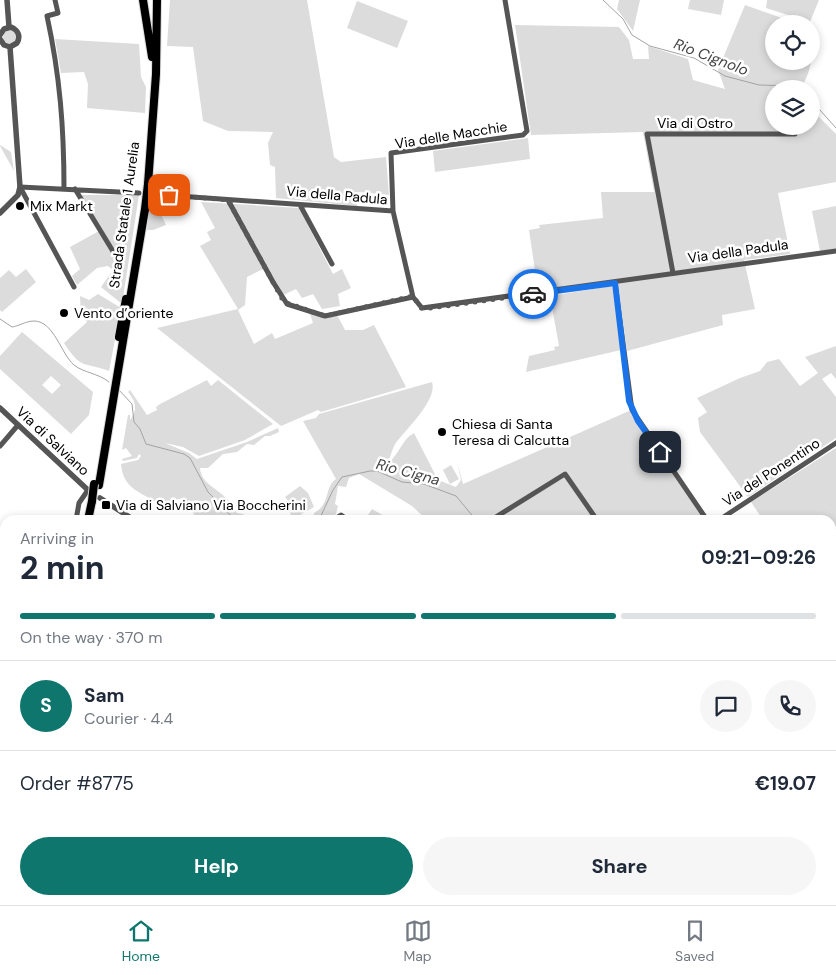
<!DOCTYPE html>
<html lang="en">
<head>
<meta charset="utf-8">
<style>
  body { margin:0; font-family:"DM Sans",sans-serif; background:#f6f6f7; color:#1f2937; height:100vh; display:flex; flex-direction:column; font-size:19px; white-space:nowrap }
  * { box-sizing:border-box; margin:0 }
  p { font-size:16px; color:#747a83 }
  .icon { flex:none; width:28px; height:28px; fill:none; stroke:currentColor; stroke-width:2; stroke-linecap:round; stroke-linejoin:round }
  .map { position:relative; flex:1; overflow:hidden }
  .side { position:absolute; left:0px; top:515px; width:836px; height:390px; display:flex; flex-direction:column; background:#fff; border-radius:15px 15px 0 0; box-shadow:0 2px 8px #0003 }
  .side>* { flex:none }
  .controls { position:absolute; left:765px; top:15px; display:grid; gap:10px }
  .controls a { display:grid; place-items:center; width:55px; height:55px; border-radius:50%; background:#fff; box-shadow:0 2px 8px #0003; font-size:25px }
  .pin { position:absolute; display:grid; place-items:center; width:42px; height:42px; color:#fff; margin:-21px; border-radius:10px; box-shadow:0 2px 8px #0006 }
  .courier { position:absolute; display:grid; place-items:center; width:50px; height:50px; margin:-25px; border:4px solid #1a73e8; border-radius:50%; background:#fff; color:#222; box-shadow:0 1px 6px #0007 }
  .head em { font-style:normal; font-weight:700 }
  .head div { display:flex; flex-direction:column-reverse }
  .head { display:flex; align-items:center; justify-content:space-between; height:85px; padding:0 20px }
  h1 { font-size:32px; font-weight:700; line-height:38px }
  .bar { display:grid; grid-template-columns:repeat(4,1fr); gap:8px 5px; align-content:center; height:60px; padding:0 20px }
  .bar i { height:6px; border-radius:4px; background:#e0e1e3 }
  .bar .on { background:#0f766e }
  .bar p { grid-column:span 4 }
  .line { display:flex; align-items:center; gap:12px; padding:0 20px; border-top:1px solid #e0e1e3 }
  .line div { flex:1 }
  .round { display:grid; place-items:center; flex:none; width:52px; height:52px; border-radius:26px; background:#f6f6f7 }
  .action { display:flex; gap:10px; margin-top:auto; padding:10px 20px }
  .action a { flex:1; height:58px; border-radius:30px; background:#0f766e; color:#fff; font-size:20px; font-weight:700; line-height:58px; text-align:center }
  .action a+a { background:#f6f6f7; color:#1f2937 }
  .menu { display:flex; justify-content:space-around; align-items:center; height:70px; border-top:1px solid #e0e1e3; background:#fff; font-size:14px; color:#747a83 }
  .menu a { display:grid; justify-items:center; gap:2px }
  .menu .on { color:#0f766e }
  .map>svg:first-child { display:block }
  .green { fill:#dcdcdc; fill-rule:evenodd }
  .water { fill:#a3a3a3 }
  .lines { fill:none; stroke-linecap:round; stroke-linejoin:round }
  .stream { stroke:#a3a3a3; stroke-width:1 }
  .trunk-casing { stroke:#dbdbdb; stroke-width:10 }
  .minor { stroke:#555; stroke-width:5 }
  .tertiary { stroke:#555; stroke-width:5.5 }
  .trunk { stroke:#000; stroke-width:8 }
  .trunk-bridge-casing { stroke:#dbdbdb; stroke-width:10; stroke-linecap:butt }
  .trunk-bridge { stroke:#000; stroke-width:8 }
  .done { stroke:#595959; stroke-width:5; stroke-dasharray:0 9 }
  .route { stroke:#1a73e8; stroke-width:6 }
  .poi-dot { fill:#000; stroke:#fff; stroke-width:2 }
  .labels { text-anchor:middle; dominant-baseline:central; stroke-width:5; stroke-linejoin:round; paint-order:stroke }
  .street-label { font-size:14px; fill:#000; stroke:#fff }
  .poi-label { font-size:14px; fill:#000; stroke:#fff; text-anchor:start }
  .water-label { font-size:15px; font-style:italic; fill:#444; stroke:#fff }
</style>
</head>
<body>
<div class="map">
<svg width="836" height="905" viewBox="0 0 836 905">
  <rect width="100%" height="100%" fill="#fff"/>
  <!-- green -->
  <path class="green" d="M170,0H307L334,157L341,162L386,157L389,195L359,192L357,206L276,198L275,167L270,165L268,143L273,132L228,131L203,121L193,47L167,46Z
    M619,0H640L633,31L617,9Z
    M690,0H724L721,15L688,9Z
    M767,0H819L810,22L766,8Z
    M357,1L408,21L397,48L347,28Z
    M745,5L793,22V24H774V61H811L812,55C811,68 807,77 801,89H774V126H811V109L836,134V182L778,193L790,254L744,260L755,309L722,315L723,325L627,351L617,280L538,291L529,230L540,228L539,225L603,218L601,192H654L643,132L531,135L515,25L619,27L629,40L633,59H649L648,46L688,59L693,80L725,89L718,70Z
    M3 37a7 7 0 1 1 14 0a7 7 0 1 1-14 0Z
    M55,39L139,44L141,77L146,87L145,113L87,108L88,84L84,72L61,73Z
    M528,138L530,159L435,172L433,151Z
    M0,145L11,152L14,171L0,146Z
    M80,195H139L122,304L101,287L113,270L108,266L97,268L77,285L72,276L80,269L70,247L99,231Z
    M151,198H153L166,225L153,230H145Z
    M201,202L299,208L333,274L342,269L351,288L338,294L340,306L322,309L313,294L302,298L296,289L279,297L263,269L247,277L245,305L238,310L254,344L272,333L275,339L313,323L309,311L325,314L336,313L345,330H363L374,325L406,387L321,412L318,410L281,426L157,328L238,309L200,246L211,240L207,232L215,228Z
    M836,206V249L820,251L812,211Z
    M26,269L36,282L2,312L0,310V278L9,270L16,277Z
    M611,286L613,288L621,350L526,372L529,356L555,350L554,347L559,346L550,296Z
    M98,294L121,308L109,371C81,361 82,370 64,343L87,322L81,314L80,296L89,300Z
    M22,332L93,392L89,415L71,434L0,369V356ZM51,376L61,385L52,394L42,385Z
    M836,346V379L831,373L822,379L836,397V438L748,497L700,432L698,418L707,412L697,398L740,378L760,371L767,362L779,359L800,386L818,373L805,357Z
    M207,380L211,386L218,380L273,424L245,440L199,456L183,447L165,443L189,453L197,459L247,442L278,428L279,432L270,436H265L254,445L247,444L237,452L223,454L208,468H200C201,483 216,488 225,497C230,501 233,508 237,513L243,514L250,520H198L191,510H196L202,505L206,508L204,501L196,502L189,507L184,498L158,503C138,491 123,488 121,464L138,460L141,456L139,454L137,458L123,461L122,459L132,456L126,448L122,450L128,415H130V420C138,409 136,402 128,392L130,390L147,415L157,410L156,407L160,404Z
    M432,382C438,400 405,430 395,444C392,450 390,457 388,463C399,455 402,439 414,433L438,480L456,487L461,480L457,461L463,484L629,411L705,520H427L412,506L359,474L349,478L346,487L338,486L335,504L338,506L336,514L330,520H314V513C331,504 324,487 336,479L303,421L316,418L319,414Z
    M836,448V543L831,546V520H763L751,502Z
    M451,465L459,479L450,484L443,470Z
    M300,486L308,493L314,507L293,519L291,517L289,502L285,497Z
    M372,509L391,520H377L368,515Z
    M836,573V640L831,634V576Z
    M43,900H71L70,905H43Z
    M230,900H336L337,903L324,905H232Z
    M483,900L567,901L577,900L570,905H485Z
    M633,900H677L675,905H641L632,902Z
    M687,900H720L721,905H697Z
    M735,900H826L827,905H734Z"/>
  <!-- water -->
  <path class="water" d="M831,750L836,752V871L831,868Z"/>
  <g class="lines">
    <!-- stream -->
    <path class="stream" d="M603,0L623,19L632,35L650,46L694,58L725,76L759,85L796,86L802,89
      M811,100L836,128
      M0,319L12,327C19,326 26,321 34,321C54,321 61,354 74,365C84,373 98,373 109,382
      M119,390L132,404L134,422L140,429L146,444L184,454L190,458L208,492L235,520
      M319,520L333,490L342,477L370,471H377L402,482L424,484L456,496L476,520
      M831,742L836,744
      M611,900L621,905
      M40,905L41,900
      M580,905L586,900"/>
    <defs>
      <path id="trunk" d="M143,0L152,57
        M148,184L156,74L157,0
        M119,337L126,299
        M99,485L145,209
        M88,520L92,501
        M29,905L30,900"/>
    </defs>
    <!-- trunk casing -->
    <use href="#trunk" class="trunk-casing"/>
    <!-- minor -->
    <path class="minor" d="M55,0L58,13L47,16C60,76 64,128 64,189
      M20,187L139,193
      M20,187L74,287
      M75,189L114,253
      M150,194L393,211L413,297L422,308L836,251
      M228,200L273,282L287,304L325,316L413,297
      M300,205L332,264
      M393,211L391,153L523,135L527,131L505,0
      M673,273L647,134H795
      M615,283L632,410L707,520
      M0,446L18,425
      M76,520L79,503L88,490
      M333,520L341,515L348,520
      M491,520L565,474L597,520
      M719,520L836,443
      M0,599L5,597
      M831,719L836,718
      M127,900L130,905
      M399,900L401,905
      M684,900L693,905
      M724,905L726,900"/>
    <!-- tertiary -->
    <path class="tertiary" d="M7,0L9,27
      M0,35L4,29L11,27C18,30 21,36 17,43L10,47L4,45L0,39
      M0,213L18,195L20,187L10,47
      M0,408L89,491
      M100,498L134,520
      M141,905L146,900"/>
    <!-- trunk -->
    <use href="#trunk" class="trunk"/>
    <defs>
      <path id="trunk-bridge" d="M145,209L148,184
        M92,501L94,484"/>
    </defs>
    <!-- trunk-bridge casing -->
    <use href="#trunk-bridge" class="trunk-bridge-casing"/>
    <!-- trunk-bridge -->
    <use href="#trunk-bridge" class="trunk-bridge"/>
  </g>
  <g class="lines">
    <!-- done -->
    <path class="done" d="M169,195L228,200L284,302L325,316L413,296L421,308H431L533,294"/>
    <!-- route -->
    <path class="route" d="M533,294L615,283L629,401L638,421L660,452"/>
  </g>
  <!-- markers -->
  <g class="poi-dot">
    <circle cx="20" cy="206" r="5"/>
    <circle cx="64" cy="313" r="5"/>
    <circle cx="442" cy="432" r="5"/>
    <rect x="101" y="500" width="10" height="10" rx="2.5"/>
  </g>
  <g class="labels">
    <!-- street labels -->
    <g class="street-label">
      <text x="695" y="123">Via di Ostro</text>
      <text transform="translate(451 135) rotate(-9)">Via delle Macchie</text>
      <text transform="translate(337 195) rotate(5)">Via della Padula</text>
      <text transform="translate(124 215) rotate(-82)">Strada Statale 1 Aurelia</text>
      <text transform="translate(738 251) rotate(-8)">Via della Padula</text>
      <text transform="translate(53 441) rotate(43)">Via di Salviano</text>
      <text transform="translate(771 472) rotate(-33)">Via del Ponentino</text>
    </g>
    <!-- poi labels -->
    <g class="poi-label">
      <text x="30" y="206">Mix Markt</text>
      <text x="74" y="313">Vento d’oriente</text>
      <text x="452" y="424">Chiesa di Santa<tspan x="452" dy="16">Teresa di Calcutta</tspan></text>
      <text x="116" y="505">Via di Salviano Via Boccherini</text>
    </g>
    <!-- water labels -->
    <g class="water-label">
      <text transform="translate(711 57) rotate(21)">Rio Cignolo</text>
      <text transform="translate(408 472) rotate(15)">Rio Cigna</text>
    </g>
  </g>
</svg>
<div class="controls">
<a><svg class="icon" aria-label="locate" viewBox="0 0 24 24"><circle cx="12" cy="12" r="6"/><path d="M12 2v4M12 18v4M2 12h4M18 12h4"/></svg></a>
<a><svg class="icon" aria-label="layers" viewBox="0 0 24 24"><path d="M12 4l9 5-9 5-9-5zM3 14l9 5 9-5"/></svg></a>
</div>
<div class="pin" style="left:169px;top:195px;background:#ea580c"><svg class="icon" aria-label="bag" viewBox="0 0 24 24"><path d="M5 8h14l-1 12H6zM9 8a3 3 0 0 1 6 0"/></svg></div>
<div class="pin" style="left:660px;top:452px;background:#1f2937"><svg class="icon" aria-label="home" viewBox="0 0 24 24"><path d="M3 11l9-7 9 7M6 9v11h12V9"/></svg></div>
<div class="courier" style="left:533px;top:294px"><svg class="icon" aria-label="car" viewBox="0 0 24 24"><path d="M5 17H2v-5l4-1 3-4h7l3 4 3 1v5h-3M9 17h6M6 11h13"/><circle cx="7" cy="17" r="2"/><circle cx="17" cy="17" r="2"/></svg></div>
<section class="side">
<div class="head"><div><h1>2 min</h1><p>Arriving in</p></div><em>09:21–09:26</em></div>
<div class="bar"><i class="on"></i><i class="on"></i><i class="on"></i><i></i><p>On the way · 370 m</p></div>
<div class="line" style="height:90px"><b class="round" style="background:#0f766e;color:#fff">S</b><div><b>Sam</b><p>Courier · 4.4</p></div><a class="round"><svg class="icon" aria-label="chat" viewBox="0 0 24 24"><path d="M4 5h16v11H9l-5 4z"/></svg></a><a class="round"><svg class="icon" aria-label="phone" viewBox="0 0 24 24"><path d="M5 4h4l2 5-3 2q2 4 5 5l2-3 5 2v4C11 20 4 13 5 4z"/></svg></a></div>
<div class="line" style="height:65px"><div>Order #8775</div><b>€19.07</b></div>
<div class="action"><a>Help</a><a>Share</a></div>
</section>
</div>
<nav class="menu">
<a class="on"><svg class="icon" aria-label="home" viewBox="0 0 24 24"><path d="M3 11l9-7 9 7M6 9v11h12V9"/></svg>Home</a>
<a><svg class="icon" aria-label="map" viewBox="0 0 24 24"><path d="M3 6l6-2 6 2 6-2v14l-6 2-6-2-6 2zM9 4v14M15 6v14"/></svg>Map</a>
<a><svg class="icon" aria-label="saved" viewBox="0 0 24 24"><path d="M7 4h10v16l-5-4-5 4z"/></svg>Saved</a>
</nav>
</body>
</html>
